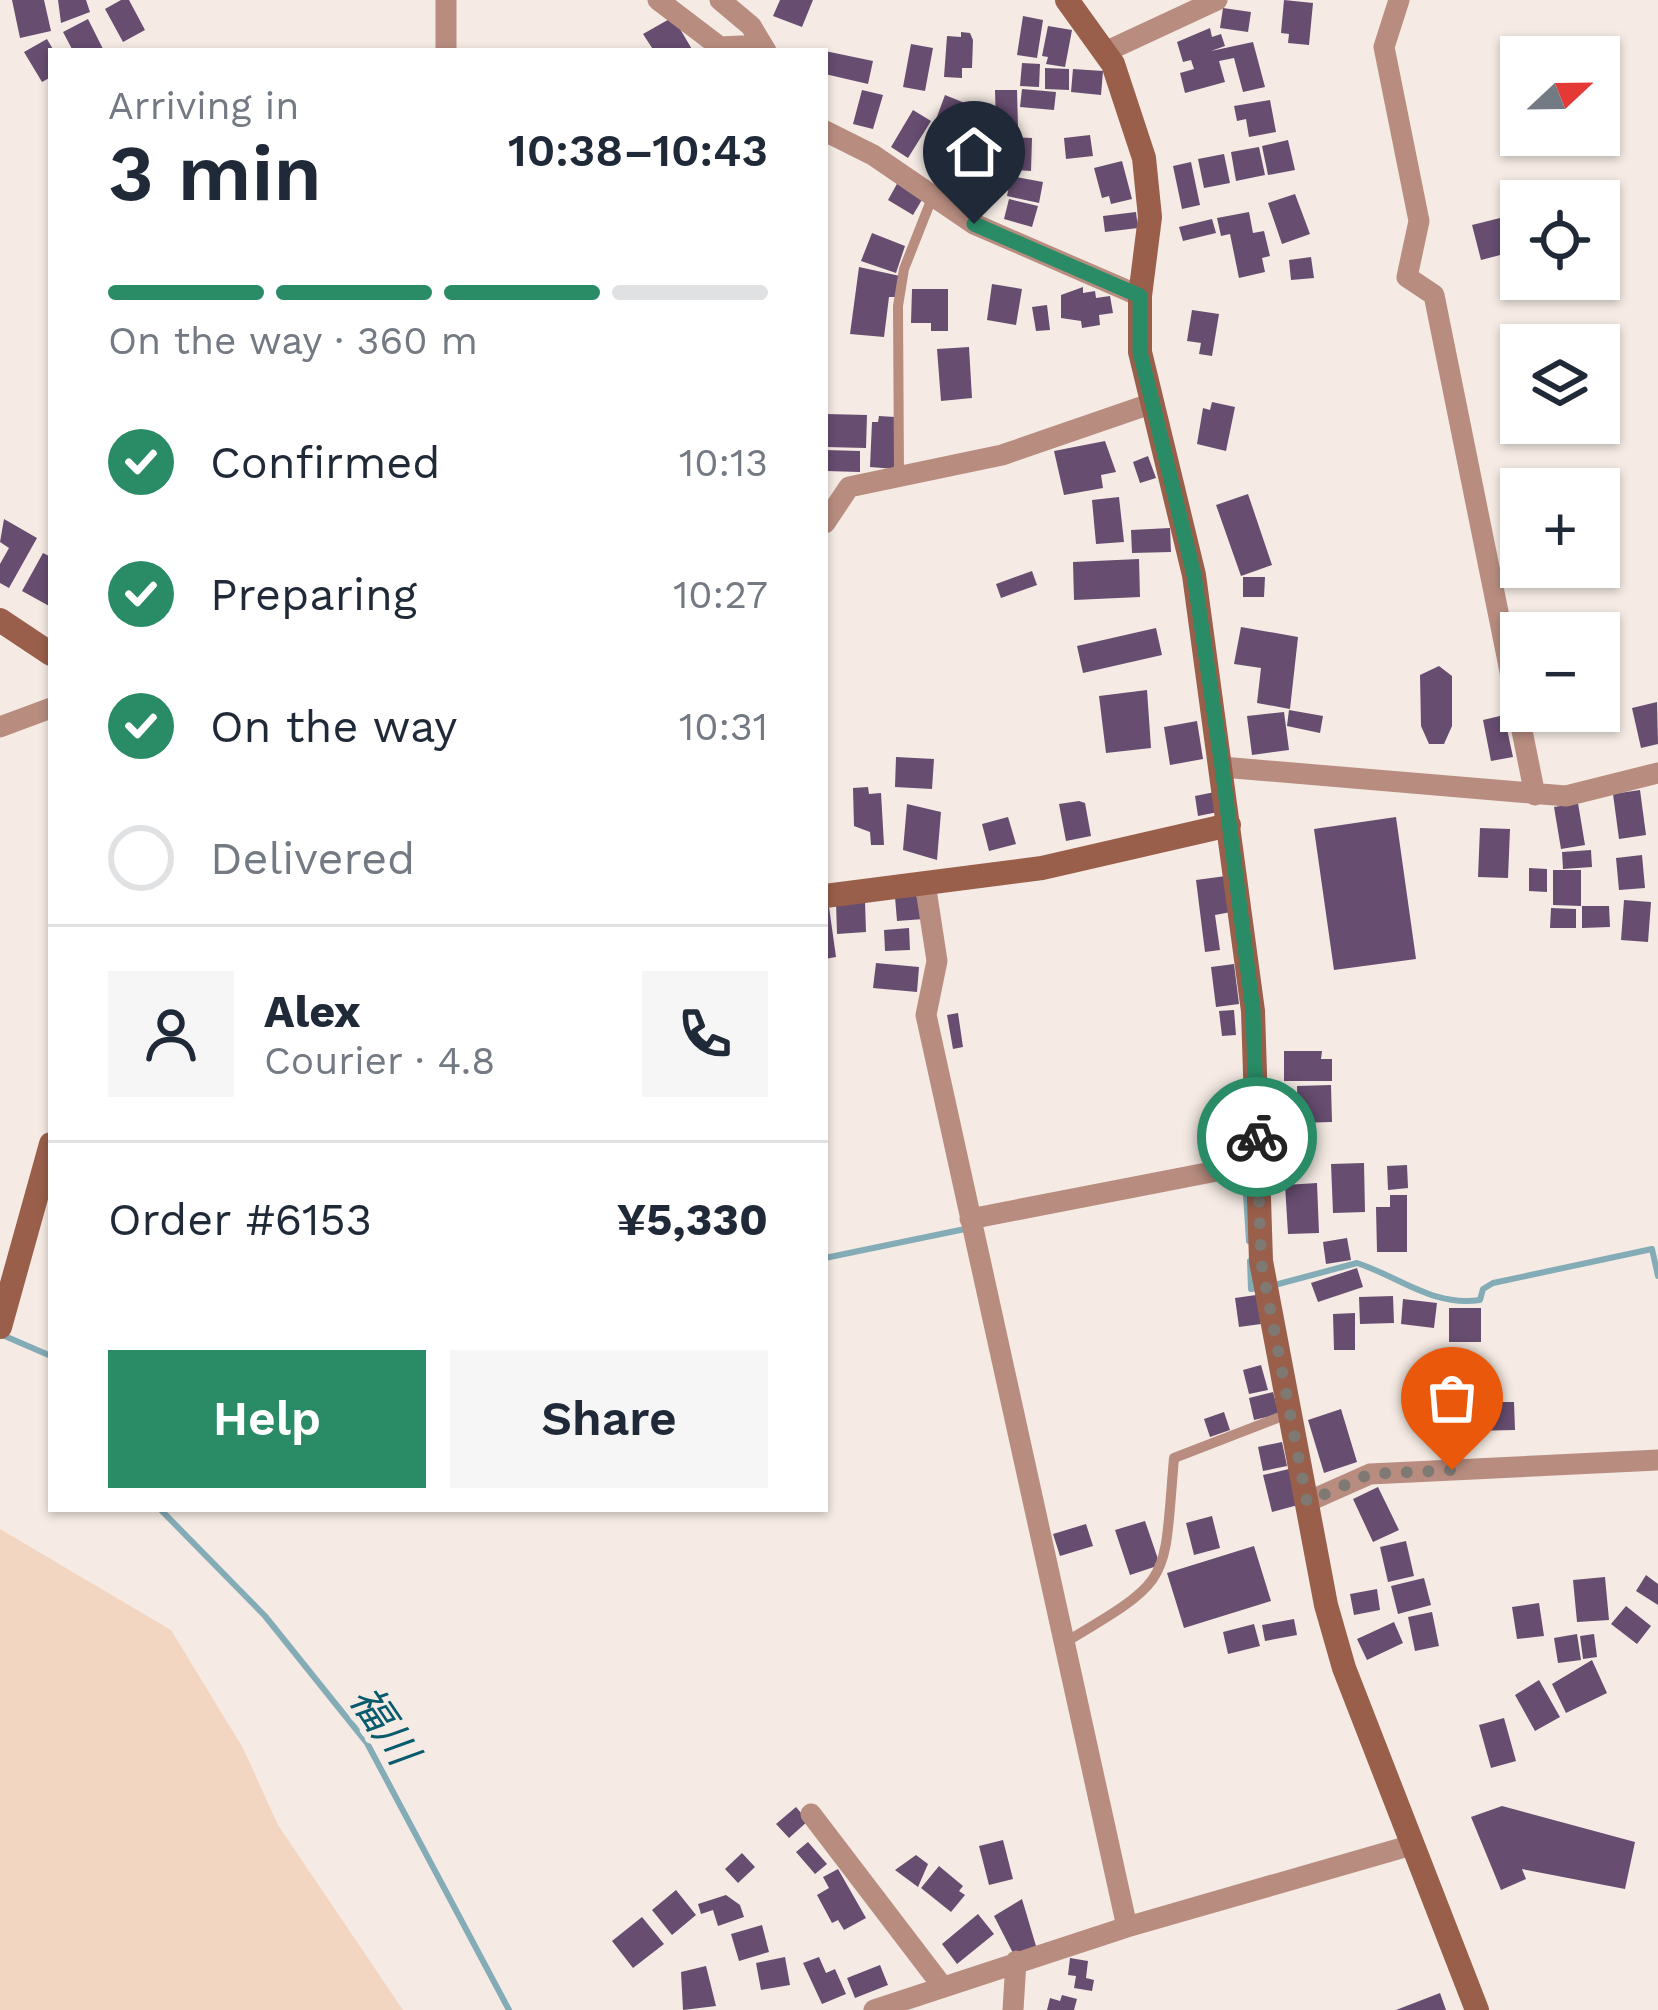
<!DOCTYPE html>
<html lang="en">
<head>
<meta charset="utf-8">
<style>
  body { margin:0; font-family:"Work Sans","Noto Sans JP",sans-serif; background:#f6f6f7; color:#1f2937; height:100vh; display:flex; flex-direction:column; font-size:45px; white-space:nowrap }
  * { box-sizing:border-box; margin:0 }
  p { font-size:39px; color:#747a83 }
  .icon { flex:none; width:66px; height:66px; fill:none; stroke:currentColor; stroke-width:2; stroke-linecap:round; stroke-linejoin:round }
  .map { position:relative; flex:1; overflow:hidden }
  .panel { position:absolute; left:48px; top:48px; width:780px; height:1464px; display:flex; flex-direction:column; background:#fff; border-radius:0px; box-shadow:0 3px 9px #0004 }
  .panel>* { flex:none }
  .needle { width:78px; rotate:68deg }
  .tools { position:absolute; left:1500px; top:36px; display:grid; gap:24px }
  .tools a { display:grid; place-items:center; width:120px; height:120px; border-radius:0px; background:#fff; box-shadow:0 3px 9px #0004; font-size:60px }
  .pin { position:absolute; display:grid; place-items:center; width:102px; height:102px; color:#fff; margin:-123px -51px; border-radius:50% 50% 50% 0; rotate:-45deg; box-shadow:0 0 12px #0007 }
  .pin .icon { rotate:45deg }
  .courier { position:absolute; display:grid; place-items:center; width:120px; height:120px; margin:-60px; border:9px solid #298c66; border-radius:50%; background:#fff; color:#222; box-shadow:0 3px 15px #0007 }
  .head em { font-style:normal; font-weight:600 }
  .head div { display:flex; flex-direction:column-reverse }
  .head { display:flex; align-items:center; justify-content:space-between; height:204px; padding:0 60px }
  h1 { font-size:78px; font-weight:600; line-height:90px }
  .bar { display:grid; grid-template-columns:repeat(4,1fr); gap:18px 12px; align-content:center; height:144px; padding:0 60px }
  .bar i { height:15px; border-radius:9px; background:#e0e1e3 }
  .bar .selected { background:#298c66 }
  .bar p { grid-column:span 4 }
  .line { display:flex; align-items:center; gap:30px; padding:0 60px; border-top:3px solid #e0e1e3 }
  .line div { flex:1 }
  .round { display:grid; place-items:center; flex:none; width:126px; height:126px; border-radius:0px; background:#f6f6f7 }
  ol { padding:0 60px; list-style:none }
  li { display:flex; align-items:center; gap:36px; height:132px }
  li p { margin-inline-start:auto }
  li .icon { padding:12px; border-radius:50%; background:#298c66; color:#fff; stroke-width:4 }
  li:last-child { color:#747a83 }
  li i { width:66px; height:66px; border:6px solid #e0e1e3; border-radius:50% }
  .cta { display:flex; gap:24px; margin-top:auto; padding:24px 60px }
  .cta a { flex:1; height:138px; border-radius:0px; background:#298c66; color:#fff; font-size:48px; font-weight:600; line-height:138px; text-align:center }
  .cta a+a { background:#f6f6f7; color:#1f2937 }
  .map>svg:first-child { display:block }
  .green { fill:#f3d6c2 }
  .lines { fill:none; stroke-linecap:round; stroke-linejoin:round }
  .stream { stroke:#84acb6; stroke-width:6 }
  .building { fill:#674d70 }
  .lane { stroke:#b88d80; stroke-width:10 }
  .street { stroke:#b88d80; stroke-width:21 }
  .secondary { stroke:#9a5f4b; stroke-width:24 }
  .done { stroke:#7f7974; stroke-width:12; stroke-dasharray:0 21.6 }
  .route { stroke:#298c66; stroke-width:15 }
  .labels { text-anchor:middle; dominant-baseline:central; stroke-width:12; stroke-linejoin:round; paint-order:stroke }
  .water-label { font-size:42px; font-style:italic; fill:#085b6c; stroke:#f5ebe4 }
</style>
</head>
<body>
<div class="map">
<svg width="1658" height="2010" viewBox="0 0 1658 2010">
  <rect width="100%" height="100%" fill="#f5ebe4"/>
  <!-- green -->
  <path class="green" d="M0,1529L171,1630L243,1748L278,1825L403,2010H0Z"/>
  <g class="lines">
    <!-- stream -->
    <path class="stream" d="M1237,1176L1245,1179L1249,1241
      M825,1258L965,1229
      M1250,1261L1251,1289L1258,1288
      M1271,1286L1357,1263C1400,1277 1433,1307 1480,1300L1483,1289L1493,1283L1652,1249L1658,1276
      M0,1334L51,1356
      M160,1509L265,1616L367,1743L509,2010"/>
  </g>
  <!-- building -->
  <path class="building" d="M12,0H44L51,31L20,38Z
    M58,0H86L90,12L61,23Z
    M121,0H129L145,30L123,42L105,9Z
    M780,0H813L802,27L773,16Z
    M1284,0L1313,3L1309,45L1288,43L1289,34L1281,33Z
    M1223,8L1251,12L1248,32L1220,28Z
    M1023,16L1043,20L1037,58L1017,55Z
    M673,17L693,51H654L643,34Z
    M88,19L103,49L73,51L63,32Z
    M1048,26L1072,30L1065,67L1046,64L1048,57L1042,56Z
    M1210,28L1212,37L1221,34L1225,46L1211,51L1253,42L1265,87L1243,92L1234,58L1219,61L1225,82L1185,93L1180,73L1194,69L1191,60L1183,62L1177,42Z
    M961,32L970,33L973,40L972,68H962V78L944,77L947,36L961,37Z
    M47,39L54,51L51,77L42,82L24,52Z
    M911,44L933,48L925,91L903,87Z
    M825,51L873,61L868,84L825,74Z
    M1022,63L1040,64L1039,87L1020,86Z
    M1045,68L1069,69V90L1045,89Z
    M1073,69L1103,71L1101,95L1071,92Z
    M1022,89L1056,92L1054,110L1020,107Z
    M862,90L883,95L873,129L853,124Z
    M995,90H1017L1018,127L996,128Z
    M945,95L982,110L971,136L935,122Z
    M1270,100L1276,132L1249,137L1246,119L1237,121L1234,106Z
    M913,110L931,121L908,158L891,147Z
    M1090,135L1093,156L1066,159L1064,138Z
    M989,136L1032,138L1031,171L1014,170V161L988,160Z
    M1288,140L1295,170L1268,175L1262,146Z
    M1259,147L1265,175L1236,181L1231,152Z
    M1224,154L1230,183L1204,188L1198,159Z
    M1122,161L1132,199L1111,204L1109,196L1102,198L1094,168Z
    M1191,162L1200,205L1182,209L1173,166Z
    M1011,176L1043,182L1039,203L1007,196Z
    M898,182L923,198L913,215L888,200Z
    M1295,194L1310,234L1282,244L1268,203Z
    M1009,199L1038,206L1032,227L1004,219Z
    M1136,212L1138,228L1105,232L1103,216Z
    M1249,212L1253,233L1264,231L1270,256L1262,258L1265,272L1239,278L1230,234L1221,236L1217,218Z
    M1500,218L1508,253L1481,260L1472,225Z
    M1212,219L1216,233L1183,241L1179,227Z
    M872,233L905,246L896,273L861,261Z
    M1311,257L1314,278L1291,280L1289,260Z
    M859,267L900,276L898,297H889L884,337L850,334Z
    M992,284L1022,289L1016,325L987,320Z
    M1083,287V293L1095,291L1096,298L1110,296L1113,313L1099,315L1100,325L1082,328L1081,321L1061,318V295Z
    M912,289H948V331H931V323H911Z
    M1047,305L1050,330L1036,331L1032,307Z
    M1192,310L1219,314L1212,356L1199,354L1201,343L1187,341Z
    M969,347L972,398L941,401L937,349Z
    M1212,402L1235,407L1226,451L1197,444L1203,408L1210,410Z
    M826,414L867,415L866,448L825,447Z
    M879,416L895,417V469L870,467L872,422H878Z
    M1105,441L1116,472L1101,475L1103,488L1064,495L1054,451Z
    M826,450L860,451V472L826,471Z
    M1148,456L1156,478L1140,483L1133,462Z
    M1248,494L1272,565L1241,576L1216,505Z
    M1119,497L1124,542L1096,544L1092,500Z
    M4,519L37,538L9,588L0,583V564L9,548L0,542Z
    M1170,528L1171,552L1132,553L1131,530Z
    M43,553L51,557V607L22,591Z
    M1139,559L1140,597L1074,600L1073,562Z
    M1032,571L1037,585L1001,598L996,584Z
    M1243,577H1265L1264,597H1243Z
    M1241,627L1298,637L1290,709L1257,703L1261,668L1234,664Z
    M1156,628L1162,655L1083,673L1077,646Z
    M1439,666L1452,676V726L1444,744H1429L1421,726L1420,675Z
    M1147,690L1151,748L1106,753L1099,696Z
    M1657,702L1658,744L1641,748L1632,708Z
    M1289,710L1323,716L1320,733L1287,726Z
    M1284,712L1289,750L1252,755L1247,716Z
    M1504,715L1513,757L1491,761L1483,720Z
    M1197,721L1203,759L1170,765L1164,727Z
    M896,757L934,759L932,789L895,787Z
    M868,787L869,794L881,793L884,845H871L870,832L854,826L853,788Z
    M1640,790L1646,835L1619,839L1613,794Z
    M1215,792L1218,812L1198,816L1195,796Z
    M1079,801L1085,803L1091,836L1066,841L1059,804Z
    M1578,803L1585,845L1561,849L1554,807Z
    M907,804L941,812L937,860L903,850Z
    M1008,817L1016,844L989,851L982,824Z
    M1396,817L1416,959L1334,970L1314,829Z
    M1480,828L1510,829L1508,878L1478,877Z
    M1591,850L1592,867L1563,869L1562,852Z
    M1642,855L1645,888L1619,890L1616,858Z
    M1529,868L1547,869V892L1529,891Z
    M1553,870H1581V906L1553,905Z
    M1226,876L1231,912L1215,915L1220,950L1205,952L1196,880Z
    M916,895L924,919L897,921L895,897Z
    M1624,900L1651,902L1648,942L1621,940Z
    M865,901L866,932L837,934L836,902Z
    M1582,906H1609L1610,927L1582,928Z
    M829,907L836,957L825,959V908Z
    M1551,908L1576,909V928H1550Z
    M909,928L910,950L885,951L884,930Z
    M876,963L919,967L917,992L873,988Z
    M1234,964L1239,1004L1216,1007L1211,967Z
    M1234,1010L1236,1035L1222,1036L1219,1011Z
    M958,1013L963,1047L953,1049L947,1015Z
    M1284,1051H1322L1321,1059H1332V1081H1284Z
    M1331,1085L1332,1122L1298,1123L1297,1086Z
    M1364,1163L1365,1212L1333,1213L1331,1164Z
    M1407,1165L1408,1188L1388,1190L1387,1166Z
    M1317,1183L1319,1233L1288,1234L1285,1185Z
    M1390,1195H1407V1252H1377L1376,1207H1390Z
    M1347,1238L1351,1260L1326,1264L1323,1242Z
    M1357,1268L1363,1287L1318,1302L1311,1283Z
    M1256,1295L1261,1324L1239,1327L1235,1298Z
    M1393,1296L1394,1323L1360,1324L1359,1297Z
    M1403,1299L1437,1303L1434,1328L1401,1324Z
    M1449,1308H1481V1342H1449Z
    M1355,1313V1350H1334L1333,1314Z
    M1261,1365L1268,1390L1249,1394L1243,1370Z
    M1452,1388L1455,1428L1434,1429L1431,1389Z
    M1273,1392L1279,1414L1254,1420L1249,1398Z
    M1468,1402H1514L1515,1430L1469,1431Z
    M1341,1409L1357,1462L1324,1473L1308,1420Z
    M1224,1412L1230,1430L1210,1437L1204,1419Z
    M1282,1442L1287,1466L1263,1471L1258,1447Z
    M1289,1469L1298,1505L1272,1512L1263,1475Z
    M1378,1487L1399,1530L1373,1542L1353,1499Z
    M1212,1516L1220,1548L1194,1555L1186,1523Z
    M1145,1521L1160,1565L1130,1575L1115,1530Z
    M1086,1524L1093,1546L1060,1556L1053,1534Z
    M1406,1541L1414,1576L1388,1582L1380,1547Z
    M1254,1546L1271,1601L1184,1628L1167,1573Z
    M1646,1575L1658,1584V1605L1636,1591Z
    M1605,1577L1609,1620L1577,1622L1573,1580Z
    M1424,1578L1431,1605L1398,1614L1391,1586Z
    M1377,1589L1380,1610L1354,1615L1350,1594Z
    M1539,1603L1544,1636L1517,1639L1512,1607Z
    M1626,1606L1651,1626L1637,1644L1611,1624Z
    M1432,1612L1439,1646L1415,1651L1408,1617Z
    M1294,1619L1297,1635L1265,1641L1262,1625Z
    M1394,1622L1403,1643L1367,1660L1357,1639Z
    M1254,1624L1260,1646L1228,1654L1223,1632Z
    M1577,1634L1581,1660L1558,1663L1554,1638Z
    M1594,1634L1597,1657L1583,1659L1580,1636Z
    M1592,1660L1607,1693L1566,1713L1552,1684Z
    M1539,1680L1560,1717L1535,1731L1515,1695Z
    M1504,1718L1516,1761L1491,1768L1479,1725Z
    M1502,1806L1635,1842L1625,1889L1522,1869L1526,1879L1501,1890L1471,1817Z
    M796,1807L808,1821L789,1838L776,1824Z
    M1003,1840L1013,1879L989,1885L979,1846Z
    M808,1842L827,1864L815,1874L796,1852Z
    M742,1853L755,1867L738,1883L725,1869Z
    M916,1855L928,1864L918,1887L895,1870Z
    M939,1866L963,1886L959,1891L965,1895L951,1912L921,1888Z
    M838,1869L866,1918L844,1930L838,1920L832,1923L817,1895L829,1888L823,1877Z
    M676,1890L696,1915L672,1935L652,1910Z
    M726,1895L740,1905L744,1917L718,1926L713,1910L701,1914L698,1904Z
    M1022,1899L1036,1946L1014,1955L994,1916Z
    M978,1914L994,1934L957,1964L942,1944Z
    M642,1917L664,1944L633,1968L612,1941Z
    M762,1925L769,1952L739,1961L731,1934Z
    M785,1957L790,1985L761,1990L756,1963Z
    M819,1957L826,1973L835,1969L846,1994L822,2004L803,1963Z
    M1070,1958L1088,1961L1086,1978L1094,1980L1092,1991L1074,1988L1076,1976L1068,1975Z
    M880,1965L888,1985L855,1998L847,1978Z
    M706,1966L716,2006L683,2010L681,1972Z
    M1440,1993L1446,2010H1396Z
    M1062,1995L1077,1999L1074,2010H1047L1050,1998L1060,2001Z"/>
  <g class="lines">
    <!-- lane -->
    <path class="lane" d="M899,474L898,306L904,269L932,198
      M1064,1643C1175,1577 1163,1584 1174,1458L1288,1414"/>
    <!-- street -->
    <path class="street" d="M446,0V51
      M658,0L720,47L762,45
      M720,0L751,26L766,51
      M1399,0L1384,47L1419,221L1407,277L1434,295L1535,795
      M1105,52L1217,0
      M825,131L873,155L974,224L1140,296
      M825,523L849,487L1002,455L1150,404
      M0,727L51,708
      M1222,767L1566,796L1658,773
      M925,883L937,961L926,1015L1127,1927
      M970,1219L1258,1163
      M1307,1502L1370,1474L1658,1460
      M811,1814L943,1987
      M874,2010L1127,1927L1412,1845
      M1013,2010L1016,1961"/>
    <!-- secondary -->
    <path class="secondary" d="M1067,0L1113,64L1144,158L1150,217L1140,296V352L1194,575L1253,1011L1261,1261L1326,1605L1344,1668L1477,2010
      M0,620L51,654
      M825,896L1042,868L1229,825
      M0,1327L51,1144"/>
  </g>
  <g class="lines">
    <!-- done -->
    <path class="done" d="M1257,1137L1261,1261L1307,1502L1370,1474L1452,1470"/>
    <!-- route -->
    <path class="route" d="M974,224L1140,296V352L1194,575L1222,767L1253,1011L1257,1137"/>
  </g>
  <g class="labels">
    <!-- water labels -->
    <g class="water-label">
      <text transform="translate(384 1725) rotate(56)">福川</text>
    </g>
  </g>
</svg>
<div class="tools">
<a><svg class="needle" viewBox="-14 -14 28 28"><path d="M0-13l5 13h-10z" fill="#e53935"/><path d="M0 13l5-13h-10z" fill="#747a83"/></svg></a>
<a><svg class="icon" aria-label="locate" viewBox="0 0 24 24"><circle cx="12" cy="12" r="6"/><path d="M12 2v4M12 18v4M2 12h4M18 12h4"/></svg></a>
<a><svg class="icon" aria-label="layers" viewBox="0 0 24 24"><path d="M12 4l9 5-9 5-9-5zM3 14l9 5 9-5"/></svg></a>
<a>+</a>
<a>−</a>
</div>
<div class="pin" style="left:1452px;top:1470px;background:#ea580c"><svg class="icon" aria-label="bag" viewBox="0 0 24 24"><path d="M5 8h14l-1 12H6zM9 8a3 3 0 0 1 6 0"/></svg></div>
<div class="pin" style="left:974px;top:224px;background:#1f2937"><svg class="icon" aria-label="home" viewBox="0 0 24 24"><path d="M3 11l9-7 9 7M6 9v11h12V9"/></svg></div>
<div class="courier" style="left:1257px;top:1137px"><svg class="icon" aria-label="bike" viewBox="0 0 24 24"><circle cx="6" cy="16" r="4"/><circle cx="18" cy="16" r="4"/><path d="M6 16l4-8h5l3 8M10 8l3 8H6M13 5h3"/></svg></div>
<section class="panel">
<div class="head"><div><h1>3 min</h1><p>Arriving in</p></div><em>10:38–10:43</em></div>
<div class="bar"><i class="selected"></i><i class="selected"></i><i class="selected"></i><i></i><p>On the way · 360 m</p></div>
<ol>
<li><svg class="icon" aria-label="check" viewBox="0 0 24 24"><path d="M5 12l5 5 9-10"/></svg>Confirmed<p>10:13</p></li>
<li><svg class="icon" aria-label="check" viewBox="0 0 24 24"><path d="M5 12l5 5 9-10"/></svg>Preparing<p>10:27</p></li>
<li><svg class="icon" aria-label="check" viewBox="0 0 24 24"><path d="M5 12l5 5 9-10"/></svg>On the way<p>10:31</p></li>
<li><i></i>Delivered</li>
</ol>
<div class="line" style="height:216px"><a class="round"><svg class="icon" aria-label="person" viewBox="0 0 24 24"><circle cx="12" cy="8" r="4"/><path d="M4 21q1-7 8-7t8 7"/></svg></a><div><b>Alex</b><p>Courier · 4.8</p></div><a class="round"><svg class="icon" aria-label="phone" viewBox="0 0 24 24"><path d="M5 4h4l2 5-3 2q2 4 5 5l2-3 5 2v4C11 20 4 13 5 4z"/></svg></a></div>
<div class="line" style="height:156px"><div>Order #6153</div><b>¥5,330</b></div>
<div class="cta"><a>Help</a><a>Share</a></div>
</section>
</div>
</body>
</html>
